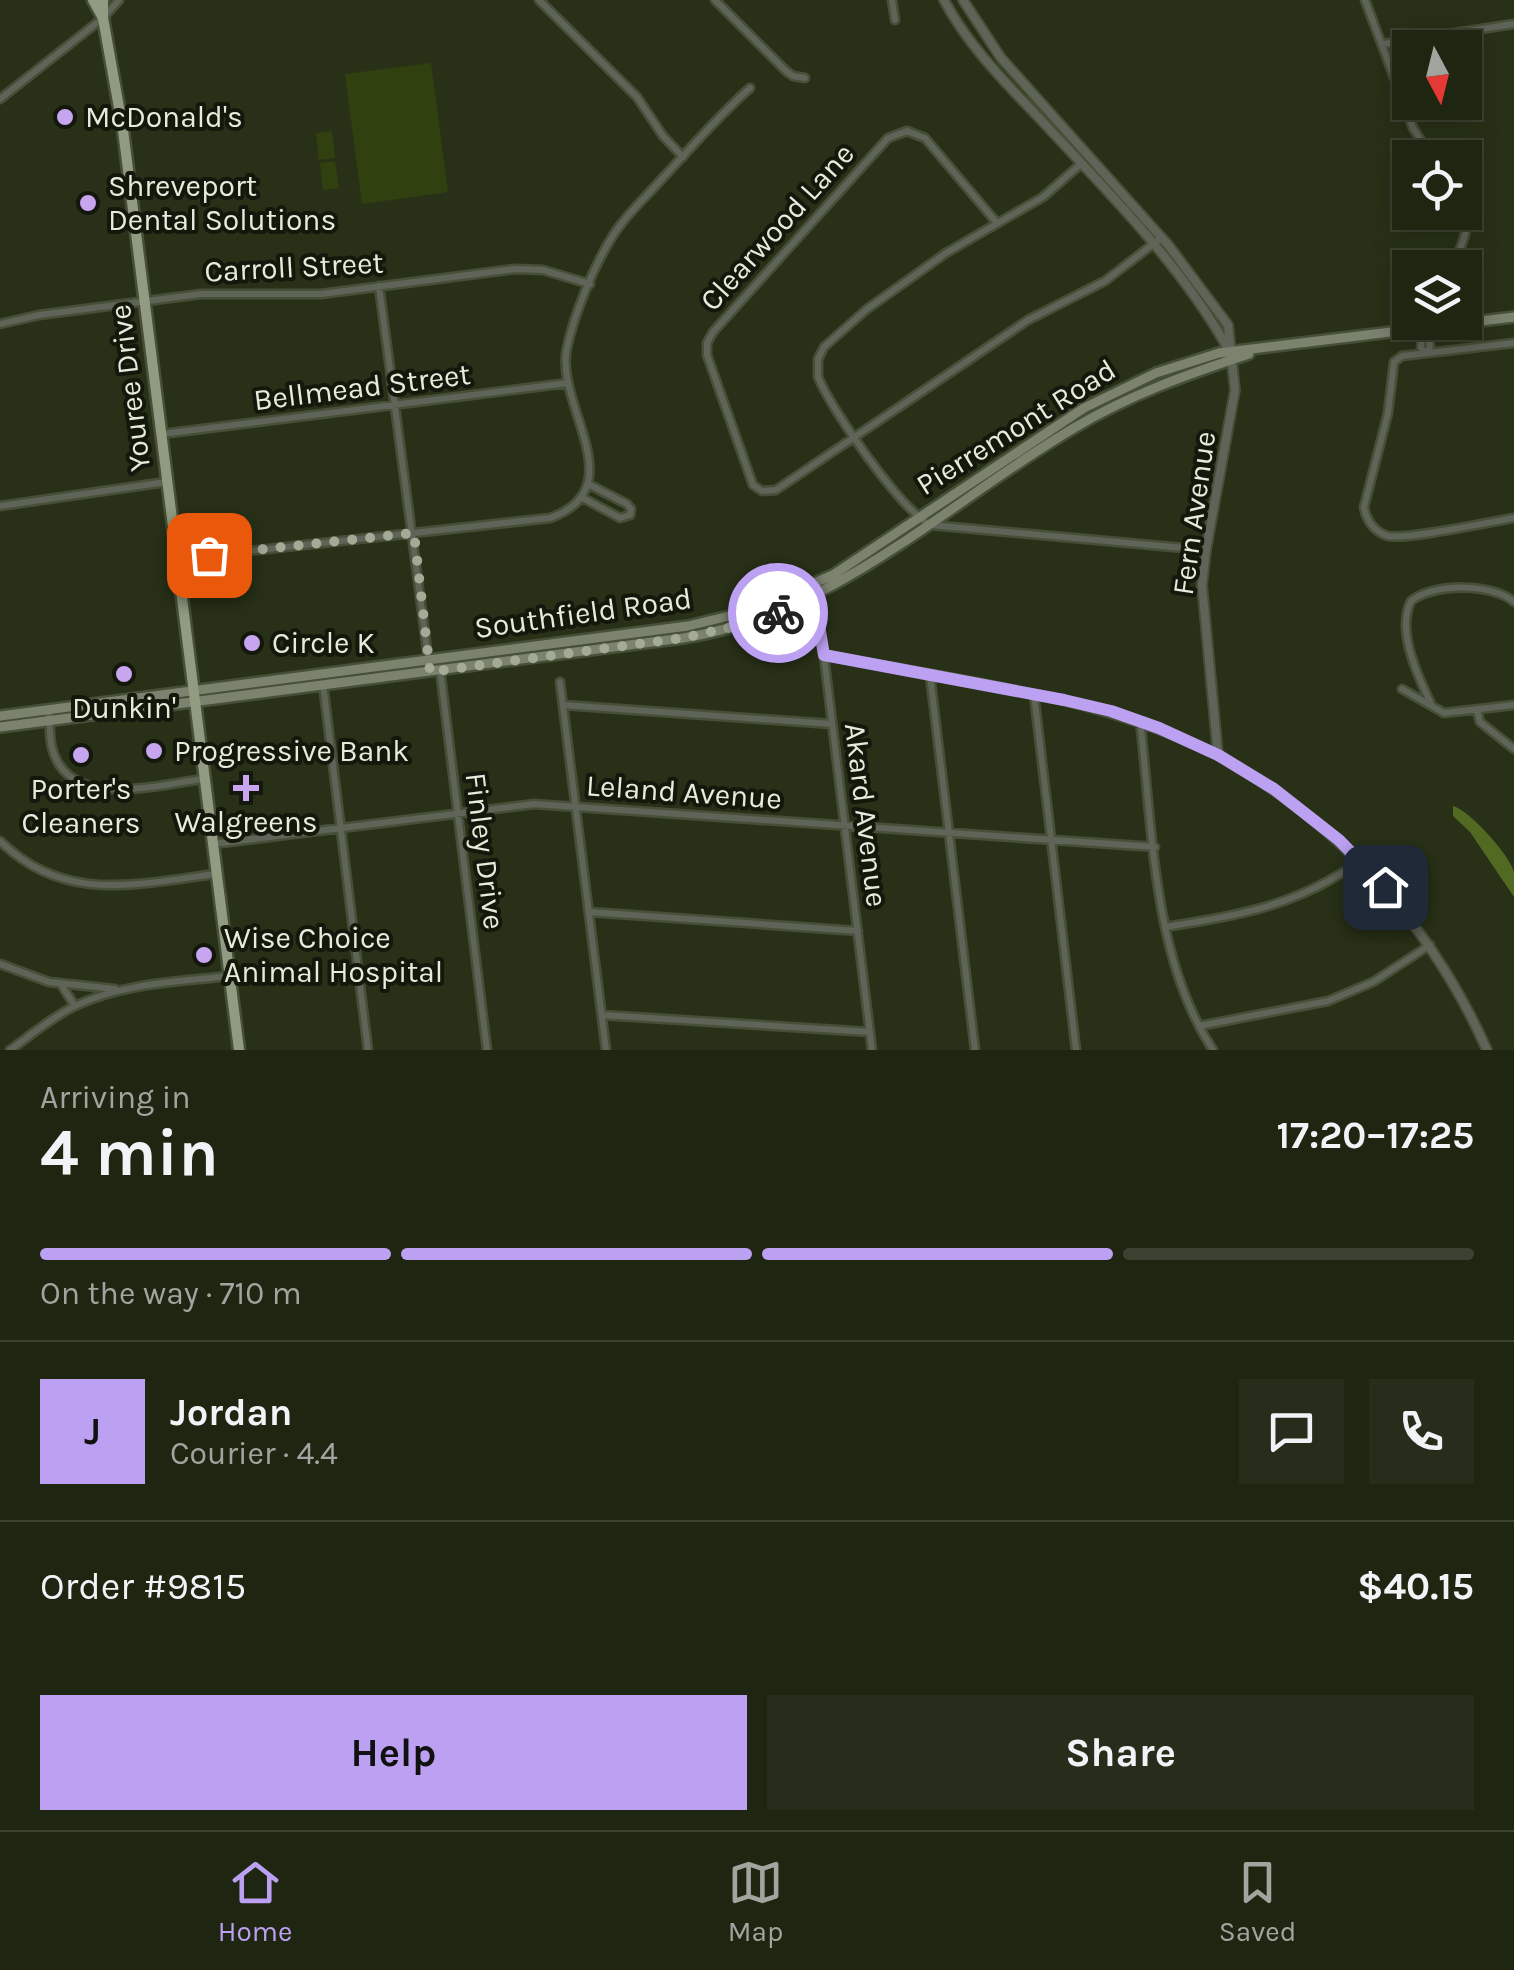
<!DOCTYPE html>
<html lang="en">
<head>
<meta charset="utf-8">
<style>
  body { margin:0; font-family:Karla,sans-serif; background:#262d1a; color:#f1f3f6; height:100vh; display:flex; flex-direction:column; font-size:38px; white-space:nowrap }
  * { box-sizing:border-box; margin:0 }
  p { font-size:32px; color:#a1a59f }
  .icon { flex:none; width:55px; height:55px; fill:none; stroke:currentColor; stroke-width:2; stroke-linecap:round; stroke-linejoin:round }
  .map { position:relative; height:1050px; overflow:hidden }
  .panel { display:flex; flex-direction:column; background:#1e2511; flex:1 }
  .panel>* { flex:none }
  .needle { width:65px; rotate:173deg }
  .tools { position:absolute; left:1392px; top:30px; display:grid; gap:20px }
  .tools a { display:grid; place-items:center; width:90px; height:90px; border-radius:0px; background:#1e2511; box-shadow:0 5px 25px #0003,0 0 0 2px #3c4231; font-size:50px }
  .pin { position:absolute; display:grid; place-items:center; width:85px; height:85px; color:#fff; margin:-42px; border-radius:20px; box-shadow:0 5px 15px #0006 }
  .courier { position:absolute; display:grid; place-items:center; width:100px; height:100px; margin:-50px; border:8px solid #bca0f2; border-radius:50%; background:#fff; color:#222; box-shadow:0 2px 12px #0007 }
  .headline em { font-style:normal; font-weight:700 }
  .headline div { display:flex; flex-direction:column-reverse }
  .headline { display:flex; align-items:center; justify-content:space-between; height:170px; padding:0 40px }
  h1 { font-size:65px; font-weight:700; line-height:75px }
  .bar { display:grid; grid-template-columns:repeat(4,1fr); gap:15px 10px; align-content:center; height:120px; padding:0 40px }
  .bar i { height:12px; border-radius:8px; background:#3c4231 }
  .bar .active { background:#bca0f2 }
  .bar p { grid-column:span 4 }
  .line { display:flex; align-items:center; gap:25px; padding:0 40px; border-top:2px solid #3c4231 }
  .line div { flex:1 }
  .round { display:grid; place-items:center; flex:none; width:105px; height:105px; border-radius:0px; background:#262d1a }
  .cta { display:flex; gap:20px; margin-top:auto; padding:20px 40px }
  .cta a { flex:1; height:115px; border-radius:0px; background:#bca0f2; color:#111; font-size:40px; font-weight:700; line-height:115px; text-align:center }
  .cta a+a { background:#262d1a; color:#f1f3f6 }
  .tabs { display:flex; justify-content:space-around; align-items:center; height:140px; border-top:2px solid #3c4231; background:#1e2511; font-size:28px; color:#a1a59f }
  .tabs a { display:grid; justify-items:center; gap:5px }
  .tabs .active { color:#bca0f2 }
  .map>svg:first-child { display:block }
  .green { fill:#31400f }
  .water { fill:#516920 }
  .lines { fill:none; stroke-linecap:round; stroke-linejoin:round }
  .minor-casing { stroke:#464f37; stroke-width:11 }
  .tertiary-casing { stroke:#464f37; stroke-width:12 }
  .secondary-casing { stroke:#464f37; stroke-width:14 }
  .primary-casing { stroke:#464f37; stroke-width:15 }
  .minor { stroke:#5f6458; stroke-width:6 }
  .tertiary { stroke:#5f6458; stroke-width:8 }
  .secondary { stroke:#7b836f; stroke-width:9 }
  .primary { stroke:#909b81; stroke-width:10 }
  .done { stroke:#a3ab97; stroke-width:10; stroke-dasharray:0 18 }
  .route { stroke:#bca0f2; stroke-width:12 }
  .poi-dot { fill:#c8a6ef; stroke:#13170c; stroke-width:4 }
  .labels { text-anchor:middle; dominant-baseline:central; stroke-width:8; stroke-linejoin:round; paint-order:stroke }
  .poi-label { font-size:30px; fill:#e5ecdc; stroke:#13170c; text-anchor:start }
  .street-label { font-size:30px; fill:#e5ecdc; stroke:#13170c }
</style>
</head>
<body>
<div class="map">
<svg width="1514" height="1050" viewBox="0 0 1514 1050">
  <rect width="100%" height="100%" fill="#283117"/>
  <!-- green -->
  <path class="green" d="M431,63L448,192L362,204L345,74Z
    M332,131L335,158L319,160L316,133Z
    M335,161L339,188L323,190L320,163Z"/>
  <!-- water -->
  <path class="water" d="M1453,806C1469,810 1510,855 1514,872C1514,879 1514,890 1514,897L1470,832L1453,816Z"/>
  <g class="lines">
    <defs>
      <path id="minor" d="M539,0L637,97L663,136L683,157
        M715,0L786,71L793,76L805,78
        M892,0L895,20
        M1365,0L1413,128L1432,158
        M1383,44L1514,24
        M0,99L103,18L119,0
        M1082,163L1043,197L946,253L867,309L824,347L818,359V377C832,411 899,507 930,525L1206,550
        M997,223L925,138L907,131L888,138L713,332L707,343V355L753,485L762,491L776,490L1028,320L1105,281L1161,238
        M1452,268C1463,244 1472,223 1465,197
        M379,286L430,672
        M0,324L39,315L201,294H321L515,269L543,270L590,284
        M1422,328L1421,348L1426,353L1430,347L1429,338L1423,334
        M1514,343L1402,356L1394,362L1388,413L1364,507C1366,520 1374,532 1388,536C1406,540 1490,522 1514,518
        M162,434L568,383
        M581,497L620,518L630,515L631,509L627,504L588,484
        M0,506L166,482
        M176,559L550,518C635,488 554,404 567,348C574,314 595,263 614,234C626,215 644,199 659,182C689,150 717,117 750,88
        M810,587L818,607L872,1050
        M824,655C958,680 1095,695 1218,755
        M440,669L487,1050
        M930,675L975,1050
        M560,682L606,1050
        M323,684L368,1050
        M1402,689L1444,713L1514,705
        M1034,694L1076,1050
        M1431,704C1418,676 1396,631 1411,601C1433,583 1493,583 1514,602
        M563,705L832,724
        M49,709C50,722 49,736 52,748C69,812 158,784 204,779
        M1477,710L1480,722L1514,749
        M1140,721C1153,829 1152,957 1213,1050
        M0,841C64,904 136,884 216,874
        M213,844L534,804L1155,847
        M589,912L858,931
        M1165,927C1240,915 1297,906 1360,861
        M0,964L49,982L115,989
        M62,986L75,1006
        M602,1015L870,1032
        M1199,1026L1328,1001L1373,982L1430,945
        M10,1050C31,1035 52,1017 75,1006C123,983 178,982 229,976"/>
      <path id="tertiary" d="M944,0C968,46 1006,83 1041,120C1106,190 1180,263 1227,347
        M963,0L1001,58L1169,246L1228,325L1235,390L1206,550L1202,585L1218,755C1340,824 1430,923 1487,1050"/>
      <path id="secondary" d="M0,716L688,626L750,611L833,575L1084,408L1156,373L1219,353L1514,317
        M0,727L683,638C836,614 945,504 1074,428C1129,395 1188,374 1249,354"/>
      <path id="primary" d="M93,0L103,18
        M103,0V18L123,130L239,1050"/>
    </defs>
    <!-- minor casing -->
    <use href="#minor" class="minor-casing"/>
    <!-- tertiary casing -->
    <use href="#tertiary" class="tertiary-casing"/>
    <!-- secondary casing -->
    <use href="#secondary" class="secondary-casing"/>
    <!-- primary casing -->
    <use href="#primary" class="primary-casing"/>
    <!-- minor -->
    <use href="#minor" class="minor"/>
    <!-- tertiary -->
    <use href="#tertiary" class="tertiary"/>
    <!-- secondary -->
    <use href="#secondary" class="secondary"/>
    <!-- primary -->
    <use href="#primary" class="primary"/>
  </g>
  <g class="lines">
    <!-- done -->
    <path class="done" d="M209,555L414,533L430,672L683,638L746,624L778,613"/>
    <!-- route -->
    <path class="route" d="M778,613L814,597L824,655L1064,700L1111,711L1159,728L1218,755L1274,789L1339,840L1385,887"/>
  </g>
  <!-- markers -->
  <g class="poi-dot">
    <circle cx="65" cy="117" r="10"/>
    <circle cx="88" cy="203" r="10"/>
    <circle cx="252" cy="643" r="10"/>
    <circle cx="124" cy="674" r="10"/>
    <circle cx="154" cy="751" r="10"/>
    <circle cx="81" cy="755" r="10"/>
    <path d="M241 773h10v10h10v10h-10v10h-10v-10h-10v-10h10z"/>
    <circle cx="204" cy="955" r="10"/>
  </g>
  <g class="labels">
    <!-- poi labels -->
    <g class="poi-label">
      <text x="85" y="117">McDonald's</text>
      <text x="108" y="186">Shreveport<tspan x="108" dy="34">Dental Solutions</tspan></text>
      <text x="272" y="643">Circle K</text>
      <text x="124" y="708" text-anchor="middle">Dunkin'</text>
      <text x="174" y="751">Progressive Bank</text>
      <text x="81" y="789" text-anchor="middle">Porter's<tspan x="81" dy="34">Cleaners</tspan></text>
      <text x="246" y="822" text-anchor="middle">Walgreens</text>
      <text x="224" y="938">Wise Choice<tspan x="224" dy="34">Animal Hospital</tspan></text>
    </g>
    <!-- street labels -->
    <g class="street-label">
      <text transform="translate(777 227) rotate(-48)">Clearwood Lane</text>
      <text transform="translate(294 267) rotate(-3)">Carroll Street</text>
      <text transform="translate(362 387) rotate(-7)">Bellmead Street</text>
      <text transform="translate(130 388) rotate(-97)">Youree Drive</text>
      <text transform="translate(1016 427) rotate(-32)">Pierremont Road</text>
      <text transform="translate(1194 513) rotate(-82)">Fern Avenue</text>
      <text transform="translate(583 613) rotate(-8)">Southfield Road</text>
      <text transform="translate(684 792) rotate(4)">Leland Avenue</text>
      <text transform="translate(866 815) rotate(83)">Akard Avenue</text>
      <text transform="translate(485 851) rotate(83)">Finley Drive</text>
    </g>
  </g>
</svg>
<div class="tools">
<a><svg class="needle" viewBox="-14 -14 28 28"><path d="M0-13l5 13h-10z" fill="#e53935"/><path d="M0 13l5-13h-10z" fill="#a1a59f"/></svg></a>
<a><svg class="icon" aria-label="locate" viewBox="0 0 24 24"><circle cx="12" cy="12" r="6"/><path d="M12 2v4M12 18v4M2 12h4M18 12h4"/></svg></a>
<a><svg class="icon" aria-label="layers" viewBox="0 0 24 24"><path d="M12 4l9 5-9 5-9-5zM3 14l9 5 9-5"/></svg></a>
</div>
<div class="pin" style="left:209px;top:555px;background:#ea580c"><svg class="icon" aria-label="bag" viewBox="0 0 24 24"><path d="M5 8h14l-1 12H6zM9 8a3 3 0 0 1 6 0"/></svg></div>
<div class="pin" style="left:1385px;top:887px;background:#1f2937"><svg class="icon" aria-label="home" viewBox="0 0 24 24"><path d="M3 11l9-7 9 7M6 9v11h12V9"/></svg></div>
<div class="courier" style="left:778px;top:613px"><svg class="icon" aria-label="bike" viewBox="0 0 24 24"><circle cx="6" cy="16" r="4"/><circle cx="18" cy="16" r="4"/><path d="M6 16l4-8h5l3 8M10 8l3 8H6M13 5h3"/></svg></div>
</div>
<section class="panel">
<div class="headline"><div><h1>4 min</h1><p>Arriving in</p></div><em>17:20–17:25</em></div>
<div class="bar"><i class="active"></i><i class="active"></i><i class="active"></i><i></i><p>On the way · 710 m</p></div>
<div class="line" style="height:180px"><b class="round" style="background:#bca0f2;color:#111">J</b><div><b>Jordan</b><p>Courier · 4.4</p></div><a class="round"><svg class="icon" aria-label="chat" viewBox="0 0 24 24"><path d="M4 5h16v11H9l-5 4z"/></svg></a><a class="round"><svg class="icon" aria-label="phone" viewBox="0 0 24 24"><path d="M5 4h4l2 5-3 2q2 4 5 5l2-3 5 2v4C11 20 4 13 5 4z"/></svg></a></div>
<div class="line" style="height:130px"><div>Order #9815</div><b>$40.15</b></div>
<div class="cta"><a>Help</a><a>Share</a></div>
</section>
<nav class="tabs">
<a class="active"><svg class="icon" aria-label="home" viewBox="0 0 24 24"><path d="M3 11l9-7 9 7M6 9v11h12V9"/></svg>Home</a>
<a><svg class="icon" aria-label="map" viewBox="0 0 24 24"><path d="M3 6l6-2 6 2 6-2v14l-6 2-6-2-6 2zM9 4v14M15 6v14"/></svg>Map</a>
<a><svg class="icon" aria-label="saved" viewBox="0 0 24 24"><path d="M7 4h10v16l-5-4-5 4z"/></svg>Saved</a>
</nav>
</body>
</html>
